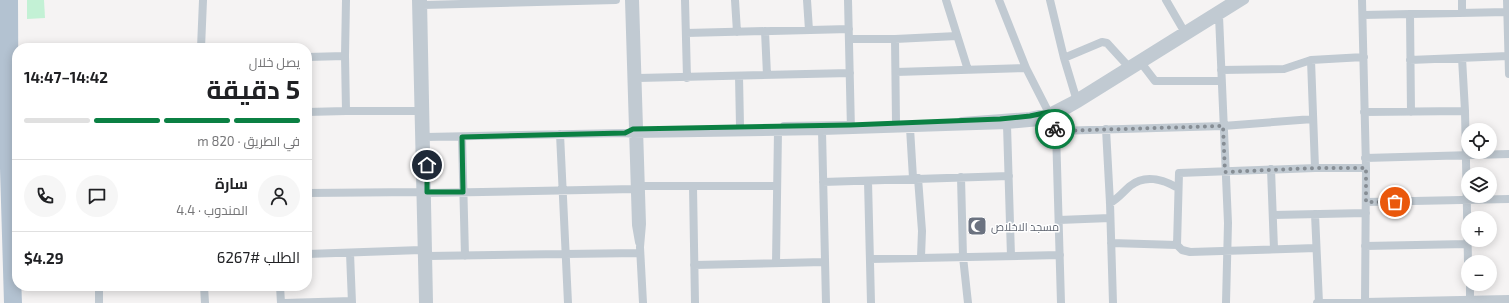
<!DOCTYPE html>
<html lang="ar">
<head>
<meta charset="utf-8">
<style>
  body { margin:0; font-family:"Exo 2",Cairo,sans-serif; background:#f6f6f6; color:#202124; direction:rtl; height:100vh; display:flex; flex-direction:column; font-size:15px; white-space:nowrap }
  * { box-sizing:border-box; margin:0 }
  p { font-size:13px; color:#757577 }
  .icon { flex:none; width:22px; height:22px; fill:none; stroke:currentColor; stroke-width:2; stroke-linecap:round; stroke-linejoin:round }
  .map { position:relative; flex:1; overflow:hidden; direction:ltr }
  .details { position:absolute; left:12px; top:43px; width:300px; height:248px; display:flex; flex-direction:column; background:#fff; border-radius:16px; box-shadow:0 2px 10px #0003; direction:rtl }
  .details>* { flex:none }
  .fabs { position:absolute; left:1461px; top:123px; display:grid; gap:8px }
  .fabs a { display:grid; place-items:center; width:36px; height:36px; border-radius:50%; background:#fff; box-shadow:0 2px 10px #0003; font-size:20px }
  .pin { position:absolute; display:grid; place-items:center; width:34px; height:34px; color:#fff; margin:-17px; border:2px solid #fff; border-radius:50%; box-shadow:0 1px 4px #0007 }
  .courier { position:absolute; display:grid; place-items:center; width:40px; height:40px; margin:-20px; border:3px solid #0b8043; border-radius:50%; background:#fff; color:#222; box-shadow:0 1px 5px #0007 }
  .summary em { font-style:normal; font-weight:700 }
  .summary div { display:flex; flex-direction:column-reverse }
  .summary { display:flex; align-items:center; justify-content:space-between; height:68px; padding:0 12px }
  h1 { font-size:26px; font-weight:700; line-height:30px }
  .bar { display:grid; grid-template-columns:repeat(4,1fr); gap:6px 4px; align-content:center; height:48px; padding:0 12px }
  .bar i { height:5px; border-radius:3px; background:#e0e0e0 }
  .bar .current { background:#0b8043 }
  .bar p { grid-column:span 4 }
  .line { display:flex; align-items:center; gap:10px; padding:0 12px; border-top:1px solid #e0e0e0 }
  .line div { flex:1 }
  .round { display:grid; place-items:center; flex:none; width:42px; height:42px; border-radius:21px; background:#f6f6f6 }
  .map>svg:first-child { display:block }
  .green { fill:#c3f1d5 }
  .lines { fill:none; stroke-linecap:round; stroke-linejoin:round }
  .minor { stroke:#c1cad2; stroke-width:8 }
  .major { stroke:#b3c2d1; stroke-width:10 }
  .done { stroke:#868d94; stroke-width:4; stroke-dasharray:0 7.2 }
  .route { stroke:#0b8043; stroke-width:5 }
  .labels { text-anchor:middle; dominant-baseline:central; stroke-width:3; stroke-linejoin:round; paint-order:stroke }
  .worship-label { font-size:11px; fill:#5b616d; stroke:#fff; text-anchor:start }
</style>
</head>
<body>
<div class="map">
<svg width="1509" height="303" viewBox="0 0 1509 303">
  <rect width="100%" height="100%" fill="#f5f3f3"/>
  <!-- green -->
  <path class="green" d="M27,0H44L45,18L27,19Z"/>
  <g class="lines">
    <!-- minor -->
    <path class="minor" d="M346,0L345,56L346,111
      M416,0L423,303
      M423,0L429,303
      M629,0L636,225L639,242
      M635,0L642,224L640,247L643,303
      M685,0L687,78
      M735,0L737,32
      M807,0L809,30
      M848,0L851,130
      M946,0L968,70
      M999,0L1026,68L1052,119L1056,131L1061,303
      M1050,0L1064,58L1077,101
      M1166,0L1184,31
      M1362,0L1366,168L1365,303
      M1462,0V13
      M1507,0L1509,74
      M423,5L616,0
      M1410,14L1411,112
      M1363,15L1507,12
      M1219,16L1228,223L1226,303
      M765,31L767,75
      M686,33L849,29
      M849,39H895L957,36
      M895,39L896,123
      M201,48L203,0
      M307,57L345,56
      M1064,58L1102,42L1107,43L1128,66
      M1462,58L1465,111L1468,262
      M1311,60L1315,168
      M1410,60L1508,56
      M1142,64L1155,81H1221
      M1221,70L1284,69L1311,60L1364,57
      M896,72L1026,68
      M739,76L740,126
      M638,78L850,73
      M307,112L346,111H419
      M1364,112L1465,111
      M962,121L1030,116L1049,112L1076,98L1233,0
      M1007,125L1011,256
      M784,126L846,125
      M910,128L913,178
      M1106,129L1110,203L1113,303
      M822,131L826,303
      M1056,131L1223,126L1313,119
      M560,134L568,303
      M426,137L625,133L633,134L822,131L1007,125L1040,122L1052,119L1078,104L1245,0
      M462,137L465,256
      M1365,158L1509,154
      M1271,169L1274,249
      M961,177L963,257L968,303
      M918,178L922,231L921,257
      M868,181L871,303
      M823,182L1009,176
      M641,186H777
      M693,187L695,303
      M307,193L420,192
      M427,193L635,189
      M1366,202L1509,199
      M1110,203C1118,199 1123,192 1130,186C1145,174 1162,179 1178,188
      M1315,214L1319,303
      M1273,215L1366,213
      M1059,220L1110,218
      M1111,243L1177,245
      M1365,246L1467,244
      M1316,248L1190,252L1182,250L1177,245L1179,173L1315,168H1366
      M350,253L352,303
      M307,254L421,250
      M428,256L640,253
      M870,259L1060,255
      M776,263L778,131
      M694,265L824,262
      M1470,284V300
      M99,286V303
      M204,286L205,303
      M280,286L281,303
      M284,303L352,301
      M1317,303L1509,299"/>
    <!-- major -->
    <path class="major" d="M5,0V168L9,303
      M13,0L14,224L17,303"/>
  </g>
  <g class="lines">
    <!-- done -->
    <path class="done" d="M1055,129L1056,131L1223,126L1225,172L1315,168H1366V202H1395"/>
    <!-- route -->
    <path class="route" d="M427,165V192H463L462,137L625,133L633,129L850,125L1000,119L1030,116L1049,112L1055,129"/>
  </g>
  <!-- icons -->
  <defs>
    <symbol id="mosque-square" viewBox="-11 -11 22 22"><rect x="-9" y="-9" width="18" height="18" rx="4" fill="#6b7280" stroke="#fff"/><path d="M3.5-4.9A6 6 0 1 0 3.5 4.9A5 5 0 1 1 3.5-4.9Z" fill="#fff"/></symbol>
  </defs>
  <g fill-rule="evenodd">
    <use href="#mosque-square" x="966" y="215" width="22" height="22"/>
  </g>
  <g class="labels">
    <!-- worship labels -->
    <g class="worship-label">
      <text x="991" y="226">مسجد الاخلاص</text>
    </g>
  </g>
</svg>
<div class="fabs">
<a><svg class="icon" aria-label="locate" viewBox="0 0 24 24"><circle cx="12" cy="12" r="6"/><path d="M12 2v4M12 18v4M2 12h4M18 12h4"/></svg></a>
<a><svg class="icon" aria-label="layers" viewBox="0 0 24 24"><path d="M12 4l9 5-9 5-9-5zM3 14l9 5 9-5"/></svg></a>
<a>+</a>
<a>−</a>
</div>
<div class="pin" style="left:1395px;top:202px;background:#ea580c"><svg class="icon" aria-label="bag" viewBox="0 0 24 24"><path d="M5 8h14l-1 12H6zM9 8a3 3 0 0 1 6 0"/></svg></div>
<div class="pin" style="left:427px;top:165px;background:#1f2937"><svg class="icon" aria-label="home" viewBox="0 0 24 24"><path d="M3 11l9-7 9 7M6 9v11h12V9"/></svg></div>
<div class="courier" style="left:1055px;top:129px"><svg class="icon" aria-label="bike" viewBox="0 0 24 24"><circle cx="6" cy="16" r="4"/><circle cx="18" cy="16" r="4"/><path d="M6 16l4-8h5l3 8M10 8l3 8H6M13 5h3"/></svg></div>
<section class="details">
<div class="summary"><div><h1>5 دقيقة</h1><p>يصل خلال</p></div><em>14:42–14:47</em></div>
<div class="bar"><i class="current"></i><i class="current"></i><i class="current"></i><i></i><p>في الطريق · 820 m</p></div>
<div class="line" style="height:72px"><a class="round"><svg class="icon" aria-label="person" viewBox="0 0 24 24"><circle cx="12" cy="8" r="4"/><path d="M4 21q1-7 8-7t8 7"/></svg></a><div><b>سارة</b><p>المندوب · 4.4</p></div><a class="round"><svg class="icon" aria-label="chat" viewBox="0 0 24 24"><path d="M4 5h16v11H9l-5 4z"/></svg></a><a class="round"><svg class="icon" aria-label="phone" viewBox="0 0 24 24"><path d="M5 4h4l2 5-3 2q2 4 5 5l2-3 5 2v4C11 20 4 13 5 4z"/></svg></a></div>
<div class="line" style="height:52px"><div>الطلب #6267</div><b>$4.29</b></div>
</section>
</div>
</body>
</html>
